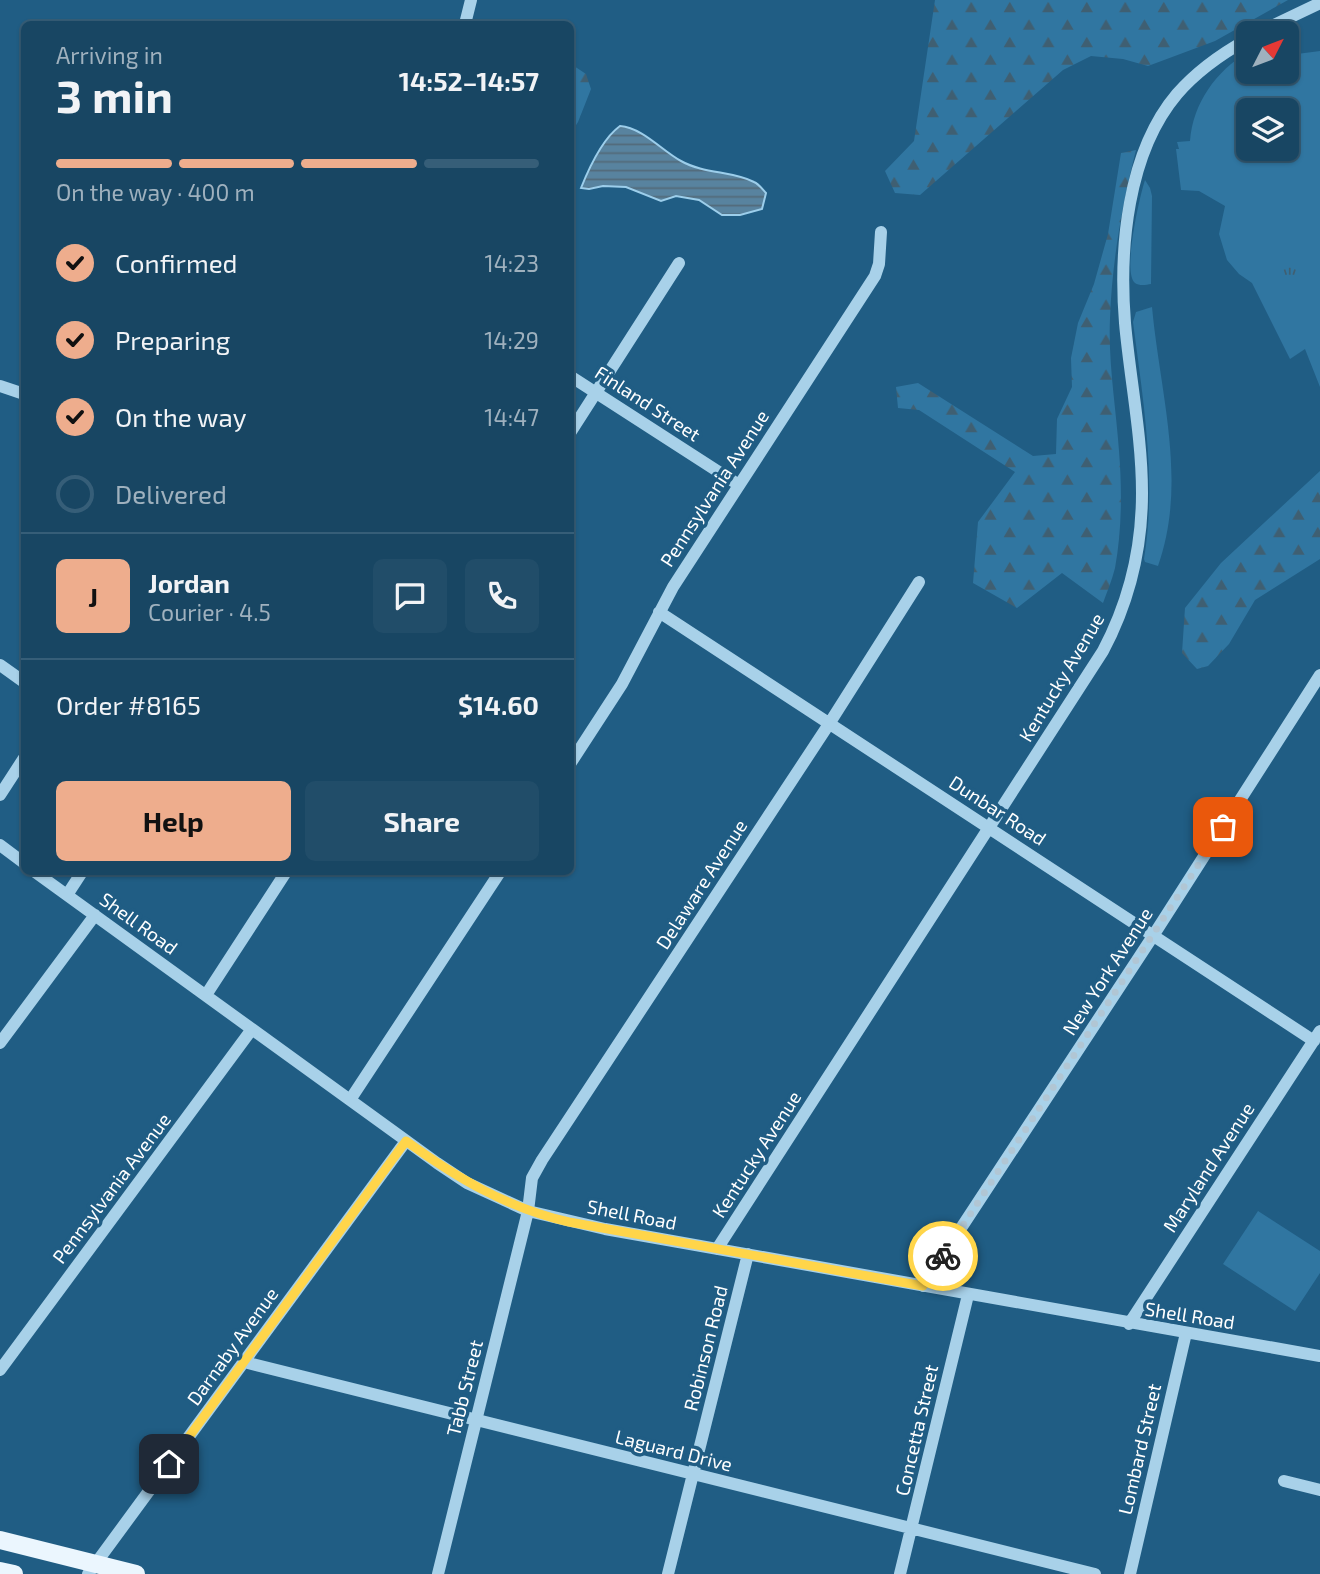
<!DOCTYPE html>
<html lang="en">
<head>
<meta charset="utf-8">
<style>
  body { margin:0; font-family:"Exo 2",sans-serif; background:#214d69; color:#f1f3f6; height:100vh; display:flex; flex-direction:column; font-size:26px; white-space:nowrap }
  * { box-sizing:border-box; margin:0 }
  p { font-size:23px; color:#9fb1be }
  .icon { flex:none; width:38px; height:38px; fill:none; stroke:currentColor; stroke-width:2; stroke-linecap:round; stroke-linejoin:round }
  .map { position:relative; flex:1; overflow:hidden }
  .sheet { position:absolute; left:21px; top:21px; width:553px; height:854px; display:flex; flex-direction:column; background:#184663; border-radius:10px; box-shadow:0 2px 5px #0004,0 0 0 2px #365e78 }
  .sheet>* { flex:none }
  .needle { width:46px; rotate:48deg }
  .tools { position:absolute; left:1236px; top:21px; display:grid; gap:14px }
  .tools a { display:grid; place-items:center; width:63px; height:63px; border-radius:10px; background:#184663; box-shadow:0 2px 5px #0004,0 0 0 2px #365e78; font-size:35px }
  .pin { position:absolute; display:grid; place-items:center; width:60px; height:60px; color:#fff; margin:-30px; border-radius:14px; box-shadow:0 4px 10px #0006 }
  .courier { position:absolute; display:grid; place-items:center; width:70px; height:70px; margin:-35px; border:5px solid #ffd54a; border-radius:50%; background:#fff; color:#222; box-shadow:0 2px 9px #0007 }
  .headline em { font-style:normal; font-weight:700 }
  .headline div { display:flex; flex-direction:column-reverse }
  .headline { display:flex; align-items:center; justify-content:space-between; height:119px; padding:0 35px }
  h1 { font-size:46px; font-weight:700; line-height:52px }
  .bar { display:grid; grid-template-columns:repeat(4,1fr); gap:10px 7px; align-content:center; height:84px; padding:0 35px }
  .bar i { height:9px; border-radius:5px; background:#365e78 }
  .bar .on { background:#eead8d }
  .bar p { grid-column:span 4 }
  .line { display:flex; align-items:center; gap:18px; padding:0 35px; border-top:2px solid #365e78 }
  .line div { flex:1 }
  .round { display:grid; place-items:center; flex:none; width:74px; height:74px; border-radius:10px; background:#214d69 }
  ol { padding:0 35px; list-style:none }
  li { display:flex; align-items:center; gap:21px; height:77px }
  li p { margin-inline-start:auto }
  li .icon { padding:7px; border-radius:50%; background:#eead8d; color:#111; stroke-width:4 }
  li:last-child { color:#9fb1be }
  li i { width:38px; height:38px; border:4px solid #365e78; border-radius:50% }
  .action { display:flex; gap:14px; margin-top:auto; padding:14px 35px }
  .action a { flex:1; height:80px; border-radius:10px; background:#eead8d; color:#111; font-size:28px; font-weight:700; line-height:80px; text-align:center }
  .action a+a { background:#214d69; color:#f1f3f6 }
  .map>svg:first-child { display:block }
  .grass { fill:#3076a1; fill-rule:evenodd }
  .forest { fill:url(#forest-firs) }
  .park { fill:url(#park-tufts) }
  .water { fill:url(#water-rules); stroke:#9cceeb; stroke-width:2 }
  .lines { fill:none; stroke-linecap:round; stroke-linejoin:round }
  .minor { stroke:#a8d1e9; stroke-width:12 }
  .major { stroke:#ebf6fe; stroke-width:18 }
  .done { stroke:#b1c6d4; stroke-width:7; stroke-dasharray:0 12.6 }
  .route { stroke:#ffd54a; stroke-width:9 }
  .labels { text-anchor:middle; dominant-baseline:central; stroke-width:7; stroke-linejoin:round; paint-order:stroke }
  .street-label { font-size:19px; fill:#fff; stroke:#205d84 }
</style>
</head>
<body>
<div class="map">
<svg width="1320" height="1574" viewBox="0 0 1320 1574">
  <defs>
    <pattern id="forest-firs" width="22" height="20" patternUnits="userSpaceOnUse" patternTransform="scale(1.75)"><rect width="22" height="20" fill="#3076a1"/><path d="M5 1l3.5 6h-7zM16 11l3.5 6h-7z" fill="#3f5f72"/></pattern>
    <pattern id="park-tufts" width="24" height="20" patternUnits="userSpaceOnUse" patternTransform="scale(1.75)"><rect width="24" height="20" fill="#3076a1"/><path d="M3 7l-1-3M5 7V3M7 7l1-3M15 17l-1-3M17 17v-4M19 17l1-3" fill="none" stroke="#3f5f72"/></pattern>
    <pattern id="water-rules" width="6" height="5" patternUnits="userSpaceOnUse" patternTransform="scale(1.75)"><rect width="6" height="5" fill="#58839f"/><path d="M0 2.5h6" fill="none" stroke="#536a7a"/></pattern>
  </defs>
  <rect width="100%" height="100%" fill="#205d84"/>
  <!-- grass -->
  <path class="grass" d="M1286,49L1297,54L1320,51V387L1305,349L1290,359L1252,283L1239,274L1227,260L1219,234L1225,206L1199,191L1181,190L1176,149H1179L1177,142L1190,141C1193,103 1216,71 1248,52V72H1286ZM1248,110H1286V149H1248Z
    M1145,180L1150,188L1152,196L1151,284C1146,285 1139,286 1135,283C1122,273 1140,195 1145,180Z
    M1152,307C1160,394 1188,481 1158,566L1145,562L1144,559C1157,480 1143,400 1133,322L1136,312Z
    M1258,1211L1320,1251V1273L1295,1311L1223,1264Z"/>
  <!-- forest -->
  <path class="forest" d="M935,0H1288L1215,41L1148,66L1123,59L1091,56L1063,70L920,195L895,193L885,171L914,141Z
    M571,64L586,74L591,89L578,122L571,133Z
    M1136,150C1122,205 1112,262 1110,318C1108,363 1116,407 1119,451C1122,489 1122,530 1115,568C1112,580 1107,592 1103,603L1062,573L1017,608L973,583L978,522L1015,472L919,410L898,408L896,387L918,383L1033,456L1056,454L1057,419L1072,387L1071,358L1078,323L1094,284L1108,234L1121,153Z
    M1320,471V559L1255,600L1229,644L1208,666L1197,669L1182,653L1185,608L1221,563Z"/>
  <!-- park -->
  <path class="park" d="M1297,241L1311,269L1289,278L1276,268L1274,269L1281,249Z"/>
  <!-- water -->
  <path class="water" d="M620,126C643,128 661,150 681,161C704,174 733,171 754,182C759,184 763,190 766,193L762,209L740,215H722L699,200L676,196L661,201L626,187L603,186L589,189L581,188C589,168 602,139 620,126Z"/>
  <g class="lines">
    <!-- minor -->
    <path class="minor" d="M465,24L471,0
      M1257,33L1320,3
      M570,376L739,485
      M0,386L24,394
      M570,433L679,263
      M659,612L1314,1041
      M0,665L24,682
      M570,764L622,684L673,587L875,276L879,264L881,232
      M0,795L24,758
      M0,845L24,863
      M35,872L437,1163L467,1183L528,1211L605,1229L1320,1356
      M67,895L82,872
      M206,995L286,872
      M0,1043L95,915
      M350,1100L500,872
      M717,1249L1103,651C1129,602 1142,548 1142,493C1142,436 1130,379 1125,323C1119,249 1127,153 1177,94C1197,71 1221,54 1248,39
      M923,1286L1153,936L1320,675
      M1129,1324L1320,1031
      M244,1362L1095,1574
      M0,1370L252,1029
      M1284,1481L1320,1490
      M88,1574L406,1141
      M438,1574L528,1211L532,1178L542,1160L829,724L919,582
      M668,1574L748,1254
      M900,1574L968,1295
      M1130,1574L1186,1333"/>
    <!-- major -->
    <path class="major" d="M0,1540L136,1574
      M0,1571L14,1574"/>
  </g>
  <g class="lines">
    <!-- done -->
    <path class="done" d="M943,1256L1223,827"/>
    <!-- route -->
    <path class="route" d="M169,1464L406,1141C457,1178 507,1208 569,1222L923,1286L943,1256"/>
  </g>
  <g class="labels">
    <!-- street labels -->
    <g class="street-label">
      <text transform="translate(648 403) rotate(33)">Finland Street</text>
      <text transform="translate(714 488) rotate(-57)">Pennsylvania Avenue</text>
      <text transform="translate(1061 677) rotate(-59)">Kentucky Avenue</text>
      <text transform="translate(998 810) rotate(33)">Dunbar Road</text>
      <text transform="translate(701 884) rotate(-57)">Delaware Avenue</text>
      <text transform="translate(139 923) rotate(36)">Shell Road</text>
      <text transform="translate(1107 971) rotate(-57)">New York Avenue</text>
      <text transform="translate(756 1154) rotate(-57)">Kentucky Avenue</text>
      <text transform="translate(1208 1167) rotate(-57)">Maryland Avenue</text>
      <text transform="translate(111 1188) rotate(-53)">Pennsylvania Avenue</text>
      <text transform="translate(632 1214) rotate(11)">Shell Road</text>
      <text transform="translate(1190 1315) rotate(9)">Shell Road</text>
      <text transform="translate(232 1346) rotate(-54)">Darnaby Avenue</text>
      <text transform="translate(705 1348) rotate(-76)">Robinson Road</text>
      <text transform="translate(464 1388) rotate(-76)">Tabb Street</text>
      <text transform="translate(916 1430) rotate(-77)">Concetta Street</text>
      <text transform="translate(1139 1449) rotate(-77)">Lombard Street</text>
      <text transform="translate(674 1450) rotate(14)">Laguard Drive</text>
    </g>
  </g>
</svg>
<div class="tools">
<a><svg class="needle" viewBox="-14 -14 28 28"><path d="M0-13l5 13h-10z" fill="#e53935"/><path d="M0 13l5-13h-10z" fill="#9fb1be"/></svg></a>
<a><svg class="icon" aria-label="layers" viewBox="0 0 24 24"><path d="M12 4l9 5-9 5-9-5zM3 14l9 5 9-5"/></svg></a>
</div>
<div class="pin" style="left:1223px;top:827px;background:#ea580c"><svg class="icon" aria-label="bag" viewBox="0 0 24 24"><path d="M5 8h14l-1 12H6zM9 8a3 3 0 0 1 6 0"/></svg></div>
<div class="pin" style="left:169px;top:1464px;background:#1f2937"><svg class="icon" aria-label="home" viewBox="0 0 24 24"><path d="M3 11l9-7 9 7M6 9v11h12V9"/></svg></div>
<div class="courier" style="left:943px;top:1256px"><svg class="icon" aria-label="bike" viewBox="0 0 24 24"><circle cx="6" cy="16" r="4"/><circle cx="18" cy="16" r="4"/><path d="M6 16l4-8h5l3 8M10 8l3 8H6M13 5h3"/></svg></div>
<section class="sheet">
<div class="headline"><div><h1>3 min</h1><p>Arriving in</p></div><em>14:52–14:57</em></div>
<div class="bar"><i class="on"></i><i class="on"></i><i class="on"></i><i></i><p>On the way · 400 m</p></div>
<ol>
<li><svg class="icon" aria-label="check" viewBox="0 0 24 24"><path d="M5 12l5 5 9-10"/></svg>Confirmed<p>14:23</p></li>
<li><svg class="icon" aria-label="check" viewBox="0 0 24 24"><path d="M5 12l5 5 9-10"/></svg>Preparing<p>14:29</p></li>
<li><svg class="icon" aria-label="check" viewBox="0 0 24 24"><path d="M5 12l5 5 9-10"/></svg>On the way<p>14:47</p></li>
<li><i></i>Delivered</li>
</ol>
<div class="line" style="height:126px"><b class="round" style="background:#eead8d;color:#111">J</b><div><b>Jordan</b><p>Courier · 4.5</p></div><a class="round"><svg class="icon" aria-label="chat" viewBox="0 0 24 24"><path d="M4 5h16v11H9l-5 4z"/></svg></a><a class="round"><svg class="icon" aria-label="phone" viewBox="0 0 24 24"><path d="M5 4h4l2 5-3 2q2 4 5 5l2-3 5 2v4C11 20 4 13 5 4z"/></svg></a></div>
<div class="line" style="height:91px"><div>Order #8165</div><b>$14.60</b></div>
<div class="action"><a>Help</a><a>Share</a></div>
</section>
</div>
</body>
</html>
